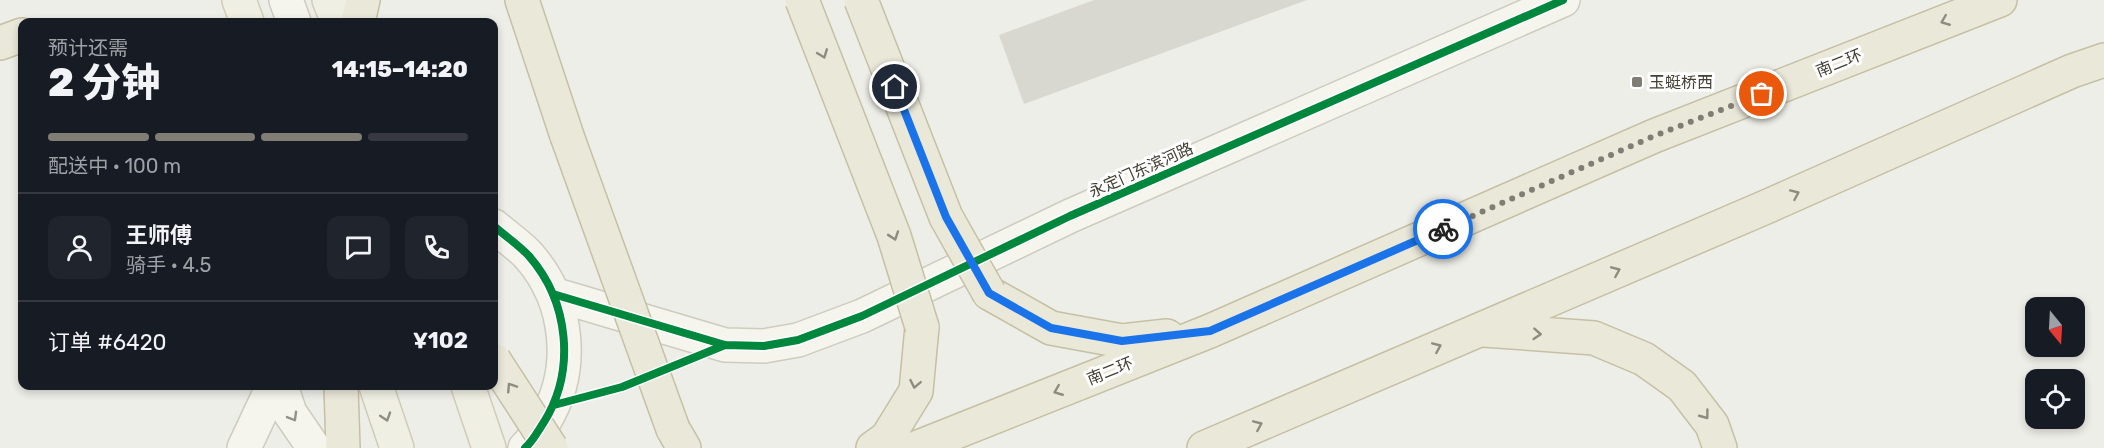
<!DOCTYPE html>
<html lang="zh">
<head>
<meta charset="utf-8">
<style>
  body { margin:0; font-family:Rubik,"Noto Sans SC",sans-serif; background:#20242c; color:#f1f3f6; height:100vh; display:flex; flex-direction:column; font-size:22px; white-space:nowrap }
  * { box-sizing:border-box; margin:0 }
  p { font-size:20px; color:#9ea1a6 }
  .icon { flex:none; width:33px; height:33px; fill:none; stroke:currentColor; stroke-width:2; stroke-linecap:round; stroke-linejoin:round }
  .map { position:relative; flex:1; overflow:hidden }
  .details { position:absolute; left:18px; top:18px; width:480px; height:372px; display:flex; flex-direction:column; background:#171b24; border-radius:12px; box-shadow:0 3px 9px #0003 }
  .details>* { flex:none }
  .needle { width:39px; rotate:162deg }
  .fabs { position:absolute; left:2025px; top:297px; display:grid; gap:12px }
  .fabs a { display:grid; place-items:center; width:60px; height:60px; border-radius:12px; background:#171b24; box-shadow:0 3px 9px #0003; font-size:30px }
  .pin { position:absolute; display:grid; place-items:center; width:51px; height:51px; color:#fff; margin:-26px; border:3px solid #fff; border-radius:50%; box-shadow:0 2px 6px #0007 }
  .courier { position:absolute; display:grid; place-items:center; width:60px; height:60px; margin:-30px; border:4px solid #1a73e8; border-radius:50%; background:#fff; color:#222; box-shadow:0 2px 8px #0007 }
  .headline em { font-style:normal; font-weight:800 }
  .headline div { display:flex; flex-direction:column-reverse }
  .headline { display:flex; align-items:center; justify-content:space-between; height:102px; padding:0 30px }
  h1 { font-size:39px; font-weight:800; line-height:45px }
  .bar { display:grid; grid-template-columns:repeat(4,1fr); gap:9px 6px; align-content:center; height:72px; padding:0 30px }
  .bar i { height:8px; border-radius:4px; background:#363941 }
  .bar .active { background:#7f7d74 }
  .bar p { grid-column:span 4 }
  .line { display:flex; align-items:center; gap:15px; padding:0 30px; border-top:2px solid #363941 }
  .line div { flex:1 }
  .round { display:grid; place-items:center; flex:none; width:63px; height:63px; border-radius:12px; background:#20242c }
  .map>svg:first-child { display:block }
  .building { fill:#d8d7d0 }
  .lines { fill:none; stroke-linecap:round; stroke-linejoin:round }
  .secondary-casing { stroke:#cdccbf; stroke-width:36 }
  .primary-casing { stroke:#d0cdb6; stroke-width:36 }
  .highway-casing { stroke:#c5c0a4; stroke-width:36 }
  .secondary { stroke:#f5f5ed; stroke-width:33 }
  .primary { stroke:#f0efe3; stroke-width:33 }
  .highway { stroke:#eae8d9; stroke-width:33 }
  .highway-bridge-casing { stroke:#c5c0a4; stroke-width:36; stroke-linecap:butt }
  .highway-bridge { stroke:#eae8d9; stroke-width:33 }
  .cycleway-casing { stroke:#fff; stroke-width:11 }
  .cycleway { stroke:#00873e; stroke-width:8 }
  .oneway { stroke:#8e8c7f }
  .oneway2 { stroke:#939188 }
  .oneway3 { stroke:#918f83 }
  .done { stroke:#7f7d74; stroke-width:6; stroke-dasharray:0 10.8 }
  .route { stroke:#1a73e8; stroke-width:8 }
  .poi-dot { fill:#7f7d74; stroke:#fff; stroke-width:2 }
  .labels { text-anchor:middle; dominant-baseline:central; stroke-width:6; stroke-linejoin:round; paint-order:stroke }
  .street-label { font-size:16px; fill:#434035; stroke:#fff }
  .poi-label { font-size:16px; fill:#434035; stroke:#fff; text-anchor:start }
</style>
</head>
<body>
<div class="map">
<svg width="2104" height="448" viewBox="0 0 2104 448">
  <rect width="100%" height="100%" fill="#eeeee8"/>
  <!-- building -->
  <path class="building" d="M1094,0H1307L1024,104L999,35Z"/>
  <g class="lines">
    <defs>
      <path id="secondary" d="M286,0L294,22
        M494,226C505,236 519,245 529,256C569,302 576,370 544,422C538,431 533,441 525,448
        M553,294L725,345L764,346L798,340L862,316L1070,216L1563,0
        M281,386L290,413L314,448
        M244,448L273,386"/>
      <path id="primary" d="M239,0L247,22
        M329,0L338,22
        M376,386L397,448
        M468,386L489,448"/>
      <path id="highway" d="M522,0L567,136
        M358,22L363,0
        M0,43L22,35
        M989,293L1051,328L1122,341L1167,336
        M1484,330L1594,338L1644,359L1682,386L1712,425L1720,448
        M341,386L343,448
        M673,429L684,448
        M873,448L887,438L916,391L922,327
        M916,448L1210,331L1654,136L2000,0
        M1204,448L1766,207L2072,71L2104,60"/>
    </defs>
    <!-- secondary casing -->
    <use href="#secondary" class="secondary-casing"/>
    <!-- primary casing -->
    <use href="#primary" class="primary-casing"/>
    <!-- highway casing -->
    <use href="#highway" class="highway-casing"/>
    <!-- secondary -->
    <use href="#secondary" class="secondary"/>
    <!-- primary -->
    <use href="#primary" class="primary"/>
    <!-- highway -->
    <use href="#highway" class="highway"/>
    <defs>
      <path id="highway-bridge" d="M802,0L894,236L922,327
        M861,0L946,217L989,293
        M567,136L673,429
        M494,360L551,448"/>
    </defs>
    <!-- highway-bridge casing -->
    <use href="#highway-bridge" class="highway-bridge-casing"/>
    <!-- highway-bridge -->
    <use href="#highway-bridge" class="highway-bridge"/>
    <defs>
      <path id="cycleway" d="M494,226C505,236 519,245 529,256C569,302 576,370 544,422C538,431 533,441 525,448
        M553,294L725,345L764,346L798,340L862,316L1070,216L1563,0
        M554,405L622,387L725,345"/>
    </defs>
    <!-- cycleway casing -->
    <use href="#cycleway" class="cycleway-casing"/>
    <!-- cycleway -->
    <use href="#cycleway" class="cycleway"/>
  </g>
  <!-- one-way arrows -->
  <defs><path id="oneway-chevron" d="M-2-3.5L2.5 0L-2 3.5" fill="none" stroke-width="1.6" stroke-linecap="round" stroke-linejoin="round" transform="scale(1.5)"/></defs>
  <g class="oneway">
    <use href="#oneway-chevron" transform="translate(1945 21) rotate(158)"/>
    <use href="#oneway-chevron" transform="translate(823 54) rotate(69)"/>
    <use href="#oneway-chevron" transform="translate(1795 194) rotate(-24)"/>
    <use href="#oneway-chevron" transform="translate(894 236) rotate(71)"/>
    <use href="#oneway-chevron" transform="translate(1616 271) rotate(-23)"/>
    <use href="#oneway-chevron" transform="translate(1537 334) rotate(4)"/>
    <use href="#oneway-chevron" transform="translate(1437 347) rotate(-23)"/>
    <use href="#oneway-chevron" transform="translate(915 384) rotate(101)"/>
    <use href="#oneway-chevron" transform="translate(511 387) rotate(-123)"/>
    <use href="#oneway-chevron" transform="translate(1058 391) rotate(158)"/>
    <use href="#oneway-chevron" transform="translate(1705 415) rotate(53)"/>
    <use href="#oneway-chevron" transform="translate(1258 425) rotate(-23)"/>
  </g>
  <use class="oneway2" href="#oneway-chevron" transform="translate(293 417) rotate(60)"/>
  <use class="oneway3" href="#oneway-chevron" transform="translate(386 417) rotate(72)"/>
  <g class="lines">
    <!-- done -->
    <path class="done" d="M1443,229L1654,136L1762,94"/>
    <!-- route -->
    <path class="route" d="M895,87L946,217L989,293L1051,328L1122,341L1210,331L1443,229"/>
  </g>
  <!-- markers -->
  <rect class="poi-dot" x="1631" y="76" width="12" height="12" rx="3"/>
  <g class="labels">
    <!-- street labels -->
    <g class="street-label">
      <text transform="translate(1839 63) rotate(-22)">南二环</text>
      <text transform="translate(1141 170) rotate(-24)">永定门东滨河路</text>
      <text transform="translate(1110 371) rotate(-22)">南二环</text>
    </g>
    <!-- poi labels -->
    <g class="poi-label">
      <text x="1649" y="82">玉蜓桥西</text>
    </g>
  </g>
</svg>
<div class="fabs">
<a><svg class="needle" viewBox="-14 -14 28 28"><path d="M0-13l5 13h-10z" fill="#e53935"/><path d="M0 13l5-13h-10z" fill="#9ea1a6"/></svg></a>
<a><svg class="icon" aria-label="locate" viewBox="0 0 24 24"><circle cx="12" cy="12" r="6"/><path d="M12 2v4M12 18v4M2 12h4M18 12h4"/></svg></a>
</div>
<div class="pin" style="left:1762px;top:94px;background:#ea580c"><svg class="icon" aria-label="bag" viewBox="0 0 24 24"><path d="M5 8h14l-1 12H6zM9 8a3 3 0 0 1 6 0"/></svg></div>
<div class="pin" style="left:895px;top:87px;background:#1f2937"><svg class="icon" aria-label="home" viewBox="0 0 24 24"><path d="M3 11l9-7 9 7M6 9v11h12V9"/></svg></div>
<div class="courier" style="left:1443px;top:229px"><svg class="icon" aria-label="bike" viewBox="0 0 24 24"><circle cx="6" cy="16" r="4"/><circle cx="18" cy="16" r="4"/><path d="M6 16l4-8h5l3 8M10 8l3 8H6M13 5h3"/></svg></div>
<section class="details">
<div class="headline"><div><h1>2 分钟</h1><p>预计还需</p></div><em>14:15–14:20</em></div>
<div class="bar"><i class="active"></i><i class="active"></i><i class="active"></i><i></i><p>配送中 · 100 m</p></div>
<div class="line" style="height:108px"><a class="round"><svg class="icon" aria-label="person" viewBox="0 0 24 24"><circle cx="12" cy="8" r="4"/><path d="M4 21q1-7 8-7t8 7"/></svg></a><div><b>王师傅</b><p>骑手 · 4.5</p></div><a class="round"><svg class="icon" aria-label="chat" viewBox="0 0 24 24"><path d="M4 5h16v11H9l-5 4z"/></svg></a><a class="round"><svg class="icon" aria-label="phone" viewBox="0 0 24 24"><path d="M5 4h4l2 5-3 2q2 4 5 5l2-3 5 2v4C11 20 4 13 5 4z"/></svg></a></div>
<div class="line" style="height:78px"><div>订单 #6420</div><b>¥102</b></div>
</section>
</div>
</body>
</html>
